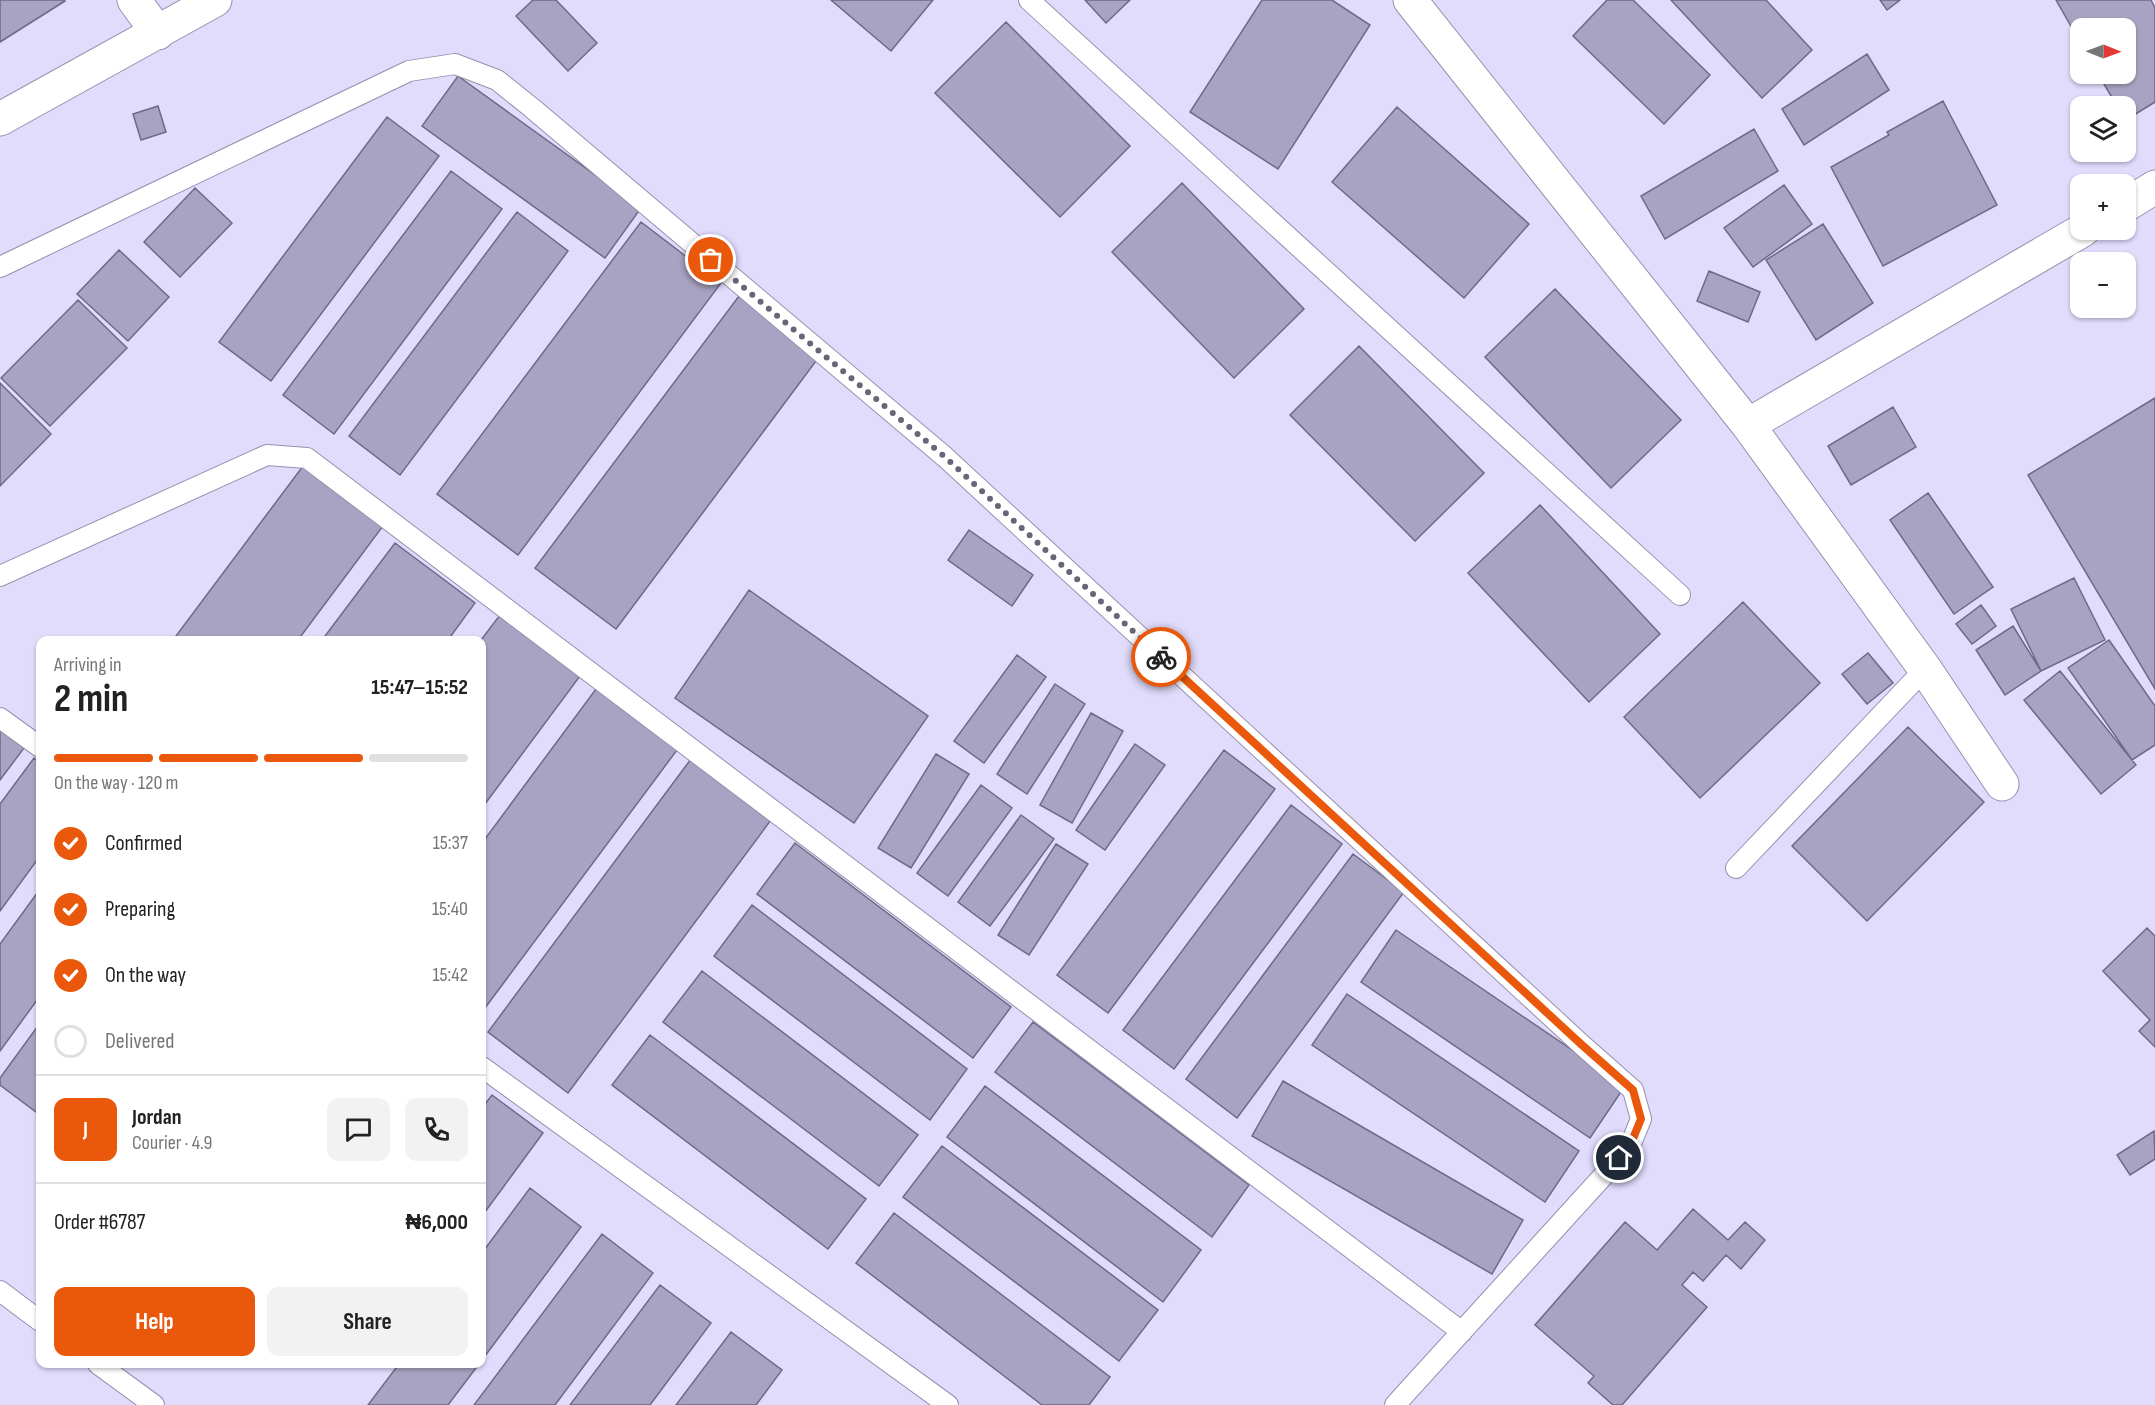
<!DOCTYPE html>
<html lang="en">
<head>
<meta charset="utf-8">
<style>
  body { margin:0; font-family:"Sofia Sans Condensed",sans-serif; background:#f2f2f2; color:#222; height:100vh; display:flex; flex-direction:column; font-size:22px; white-space:nowrap }
  * { box-sizing:border-box; margin:0 }
  p { font-size:20px; color:#767676 }
  .icon { flex:none; width:33px; height:33px; fill:none; stroke:currentColor; stroke-width:2; stroke-linecap:round; stroke-linejoin:round }
  .map { position:relative; flex:1; overflow:hidden }
  .side { position:absolute; left:36px; top:636px; width:450px; height:732px; display:flex; flex-direction:column; background:#fff; border-radius:12px; box-shadow:0 2px 4px #0004 }
  .side>* { flex:none }
  .needle { width:39px; rotate:91deg }
  .fabs { position:absolute; left:2070px; top:18px; display:grid; gap:12px }
  .fabs a { display:grid; place-items:center; width:66px; height:66px; border-radius:12px; background:#fff; box-shadow:0 2px 4px #0004; font-size:30px }
  .pin { position:absolute; display:grid; place-items:center; width:51px; height:51px; color:#fff; margin:-26px; border:3px solid #fff; border-radius:50%; box-shadow:0 2px 6px #0007 }
  .courier { position:absolute; display:grid; place-items:center; width:60px; height:60px; margin:-30px; border:4px solid #ea580c; border-radius:50%; background:#fff; color:#222; box-shadow:0 2px 8px #0007 }
  .summary em { font-style:normal; font-weight:700 }
  .summary div { display:flex; flex-direction:column-reverse }
  .summary { display:flex; align-items:center; justify-content:space-between; height:102px; padding:0 18px }
  h1 { font-size:39px; font-weight:700; line-height:45px }
  .bar { display:grid; grid-template-columns:repeat(4,1fr); gap:9px 6px; align-content:center; height:72px; padding:0 18px }
  .bar i { height:8px; border-radius:4px; background:#e0e0e0 }
  .bar .selected { background:#ea580c }
  .bar p { grid-column:span 4 }
  .line { display:flex; align-items:center; gap:15px; padding:0 18px; border-top:2px solid #e0e0e0 }
  .line div { flex:1 }
  .round { display:grid; place-items:center; flex:none; width:63px; height:63px; border-radius:12px; background:#f2f2f2 }
  ol { padding:0 18px; list-style:none }
  li { display:flex; align-items:center; gap:18px; height:66px }
  li p { margin-inline-start:auto }
  li .icon { padding:6px; border-radius:50%; background:#ea580c; color:#fff; stroke-width:4 }
  li:last-child { color:#767676 }
  li i { width:33px; height:33px; border:3px solid #e0e0e0; border-radius:50% }
  .cta { display:flex; gap:12px; margin-top:auto; padding:12px 18px }
  .cta a { flex:1; height:69px; border-radius:12px; background:#ea580c; color:#fff; font-size:24px; font-weight:700; line-height:69px; text-align:center }
  .cta a+a { background:#f2f2f2; color:#222 }
  .map>svg:first-child { display:block }
  .building { fill:#a8a3c2; stroke:#6f6987; stroke-width:1.5 }
  .lines { fill:none; stroke-linecap:round; stroke-linejoin:round }
  .service-casing { stroke:#9690af; stroke-width:22 }
  .minor-casing { stroke:#9690af; stroke-width:35 }
  .service { stroke:#fff; stroke-width:20 }
  .minor { stroke:#fff; stroke-width:33 }
  .done { stroke:#686578; stroke-width:6; stroke-dasharray:0 10.8 }
  .route { stroke:#ea580c; stroke-width:8 }
</style>
</head>
<body>
<div class="map">
<svg width="2155" height="1405" viewBox="0 0 2155 1405">
  <rect width="100%" height="100%" fill="#e1dbfc"/>
  <!-- building -->
  <path class="building" d="M0,0H64L65,1L0,42Z
    M533,0H556L597,43L568,71L516,16Z
    M831,0H933L891,51Z
    M1085,0H1130L1106,23Z
    M1262,0H1332L1370,25L1278,169L1190,112Z
    M1607,0H1633L1710,75L1664,124L1573,36Z
    M1671,0H1766L1812,50L1762,98Z
    M1880,0H1900L1887,10Z
    M2056,0H2151L2155,8V102L2126,120V106H2117L2098,74H2126V28H2080V42Z
    M1006,22L1130,146L1060,217L935,93Z
    M1867,54L1889,90L1804,145L1782,109Z
    M458,76L641,208L605,258L422,126Z
    M1943,101L1997,205L1883,266L1831,167L1889,135L1887,132Z
    M158,106L166,132L141,140L133,114Z
    M1397,107L1529,224L1464,298L1332,182Z
    M387,117L439,156L271,381L219,342Z
    M1754,129L1778,171L1665,239L1641,196Z
    M451,171L502,209L334,434L283,395Z
    M1182,183L1304,309L1234,378L1112,252Z
    M1784,185L1812,224L1753,267L1724,228Z
    M195,188L232,223L180,277L144,242Z
    M517,212L568,251L400,475L349,436Z
    M641,222L721,283L518,555L437,494Z
    M1823,224L1873,303L1816,340L1766,260Z
    M119,250L169,297L128,341L77,294Z
    M1709,271L1760,292L1748,322L1697,301Z
    M1555,289L1681,420L1611,488L1485,357Z
    M739,296L819,357L616,629L535,568Z
    M78,300L127,348L50,426L1,378Z
    M1359,346L1484,473L1415,541L1290,415Z
    M0,383L51,434L0,486Z
    M2155,398V689L2028,475Z
    M1893,407L1916,447L1851,485L1828,446Z
    M303,466L383,526L298,640H173Z
    M1928,493L1993,587L1954,614L1890,520Z
    M1540,505L1660,634L1589,702L1468,573Z
    M969,530L1033,575L1012,606L948,560Z
    M395,543L475,603L448,640H322Z
    M2074,578L2105,640L2041,671L2011,609Z
    M749,590L928,716L854,823L675,698Z
    M1743,602L1820,683L1700,798L1624,717Z
    M1981,605L1996,626L1972,644L1956,624Z
    M500,615L580,676L482,808L481,640Z
    M2013,626L2041,671L2005,695L1976,650Z
    M2109,640L2155,706V745L2132,760L2068,668Z
    M1868,653L1893,683L1867,704L1842,674Z
    M1017,655L1046,677L984,763L954,741Z
    M2060,671L2136,765L2101,794L2024,700Z
    M1055,684L1085,704L1027,794L997,774Z
    M596,689L677,750L482,1012V843Z
    M1091,713L1123,731L1072,823L1040,805Z
    M1908,727L1984,802L1867,921L1792,846Z
    M0,729L24,748L0,780Z
    M1135,744L1165,765L1105,850L1076,830Z
    M1224,750L1275,789L1108,1013L1057,975Z
    M936,754L969,774L911,868L878,848Z
    M34,758L40,763V856L0,911V804Z
    M691,759L771,820L568,1093L488,1032Z
    M981,785L1012,808L948,896L917,873Z
    M1291,805L1342,844L1174,1069L1123,1030Z
    M1021,815L1054,839L990,926L958,902Z
    M795,843L1011,1007L973,1058L757,894Z
    M1056,844L1088,864L1029,955L998,935Z
    M1353,854L1404,892L1237,1118L1186,1079Z
    M40,889V996L0,1051V944Z
    M752,905L967,1069L930,1120L714,956Z
    M2147,928L2155,936V1047L2139,1031L2150,1020L2103,971Z
    M1396,930L1625,1086L1590,1138L1361,982Z
    M702,971L918,1135L879,1186L663,1022Z
    M1347,994L1579,1151L1545,1202L1312,1045Z
    M1033,1022L1249,1185L1212,1237L995,1072Z
    M40,1023V1115L0,1085V1078Z
    M650,1035L866,1199L828,1249L612,1085Z
    M1283,1081L1523,1220L1492,1274L1252,1136Z
    M985,1086L1201,1250L1163,1302L947,1137Z
    M492,1095L543,1133L482,1216V1108Z
    M2154,1131L2155,1159L2130,1175L2117,1155Z
    M942,1146L1158,1310L1119,1361L903,1197Z
    M530,1188L581,1227L482,1360V1253Z
    M1693,1209L1728,1240L1745,1222L1765,1240L1741,1269L1726,1255L1703,1281L1693,1272L1682,1285L1707,1307L1622,1405H1613L1588,1383L1594,1376L1535,1325L1625,1222L1657,1250Z
    M894,1213L1110,1377L1089,1405H1042L856,1263Z
    M602,1234L653,1273L555,1405H474Z
    M660,1285L711,1323L650,1405H570Z
    M731,1332L782,1370L756,1405H676Z
    M399,1364H479L448,1405H368Z"/>
  <g class="lines">
    <defs>
      <path id="service" d="M1029,0L1680,595
        M0,267L409,71L455,64L497,80L532,108L945,457L1582,1045L1633,1090L1641,1119L1632,1141L1605,1174L1395,1405
        M0,576L267,455L307,458L1462,1332
        M0,718L40,747
        M1736,868L1925,669
        M482,1067L948,1405
        M0,1291L40,1321
        M98,1364L154,1405"/>
      <path id="minor" d="M134,0L158,33
        M1410,0L1748,425L1925,669L2002,784
        M0,119L215,0
        M2126,205L2155,187
        M1748,425L2083,230"/>
    </defs>
    <!-- service casing -->
    <use href="#service" class="service-casing"/>
    <!-- minor casing -->
    <use href="#minor" class="minor-casing"/>
    <!-- service -->
    <use href="#service" class="service"/>
    <!-- minor -->
    <use href="#minor" class="minor"/>
  </g>
  <g class="lines">
    <!-- done -->
    <path class="done" d="M711,260L945,457L1161,657"/>
    <!-- route -->
    <path class="route" d="M1161,657L1582,1045L1633,1090L1641,1119L1632,1141L1619,1158"/>
  </g>
</svg>
<div class="fabs">
<a><svg class="needle" viewBox="-14 -14 28 28"><path d="M0-13l5 13h-10z" fill="#e53935"/><path d="M0 13l5-13h-10z" fill="#767676"/></svg></a>
<a><svg class="icon" aria-label="layers" viewBox="0 0 24 24"><path d="M12 4l9 5-9 5-9-5zM3 14l9 5 9-5"/></svg></a>
<a>+</a>
<a>−</a>
</div>
<div class="pin" style="left:711px;top:260px;background:#ea580c"><svg class="icon" aria-label="bag" viewBox="0 0 24 24"><path d="M5 8h14l-1 12H6zM9 8a3 3 0 0 1 6 0"/></svg></div>
<div class="pin" style="left:1619px;top:1158px;background:#1f2937"><svg class="icon" aria-label="home" viewBox="0 0 24 24"><path d="M3 11l9-7 9 7M6 9v11h12V9"/></svg></div>
<div class="courier" style="left:1161px;top:657px"><svg class="icon" aria-label="bike" viewBox="0 0 24 24"><circle cx="6" cy="16" r="4"/><circle cx="18" cy="16" r="4"/><path d="M6 16l4-8h5l3 8M10 8l3 8H6M13 5h3"/></svg></div>
<section class="side">
<div class="summary"><div><h1>2 min</h1><p>Arriving in</p></div><em>15:47–15:52</em></div>
<div class="bar"><i class="selected"></i><i class="selected"></i><i class="selected"></i><i></i><p>On the way · 120 m</p></div>
<ol>
<li><svg class="icon" aria-label="check" viewBox="0 0 24 24"><path d="M5 12l5 5 9-10"/></svg>Confirmed<p>15:37</p></li>
<li><svg class="icon" aria-label="check" viewBox="0 0 24 24"><path d="M5 12l5 5 9-10"/></svg>Preparing<p>15:40</p></li>
<li><svg class="icon" aria-label="check" viewBox="0 0 24 24"><path d="M5 12l5 5 9-10"/></svg>On the way<p>15:42</p></li>
<li><i></i>Delivered</li>
</ol>
<div class="line" style="height:108px"><b class="round" style="background:#ea580c;color:#fff">J</b><div><b>Jordan</b><p>Courier · 4.9</p></div><a class="round"><svg class="icon" aria-label="chat" viewBox="0 0 24 24"><path d="M4 5h16v11H9l-5 4z"/></svg></a><a class="round"><svg class="icon" aria-label="phone" viewBox="0 0 24 24"><path d="M5 4h4l2 5-3 2q2 4 5 5l2-3 5 2v4C11 20 4 13 5 4z"/></svg></a></div>
<div class="line" style="height:78px"><div>Order #6787</div><b>₦6,000</b></div>
<div class="cta"><a>Help</a><a>Share</a></div>
</section>
</div>
</body>
</html>
